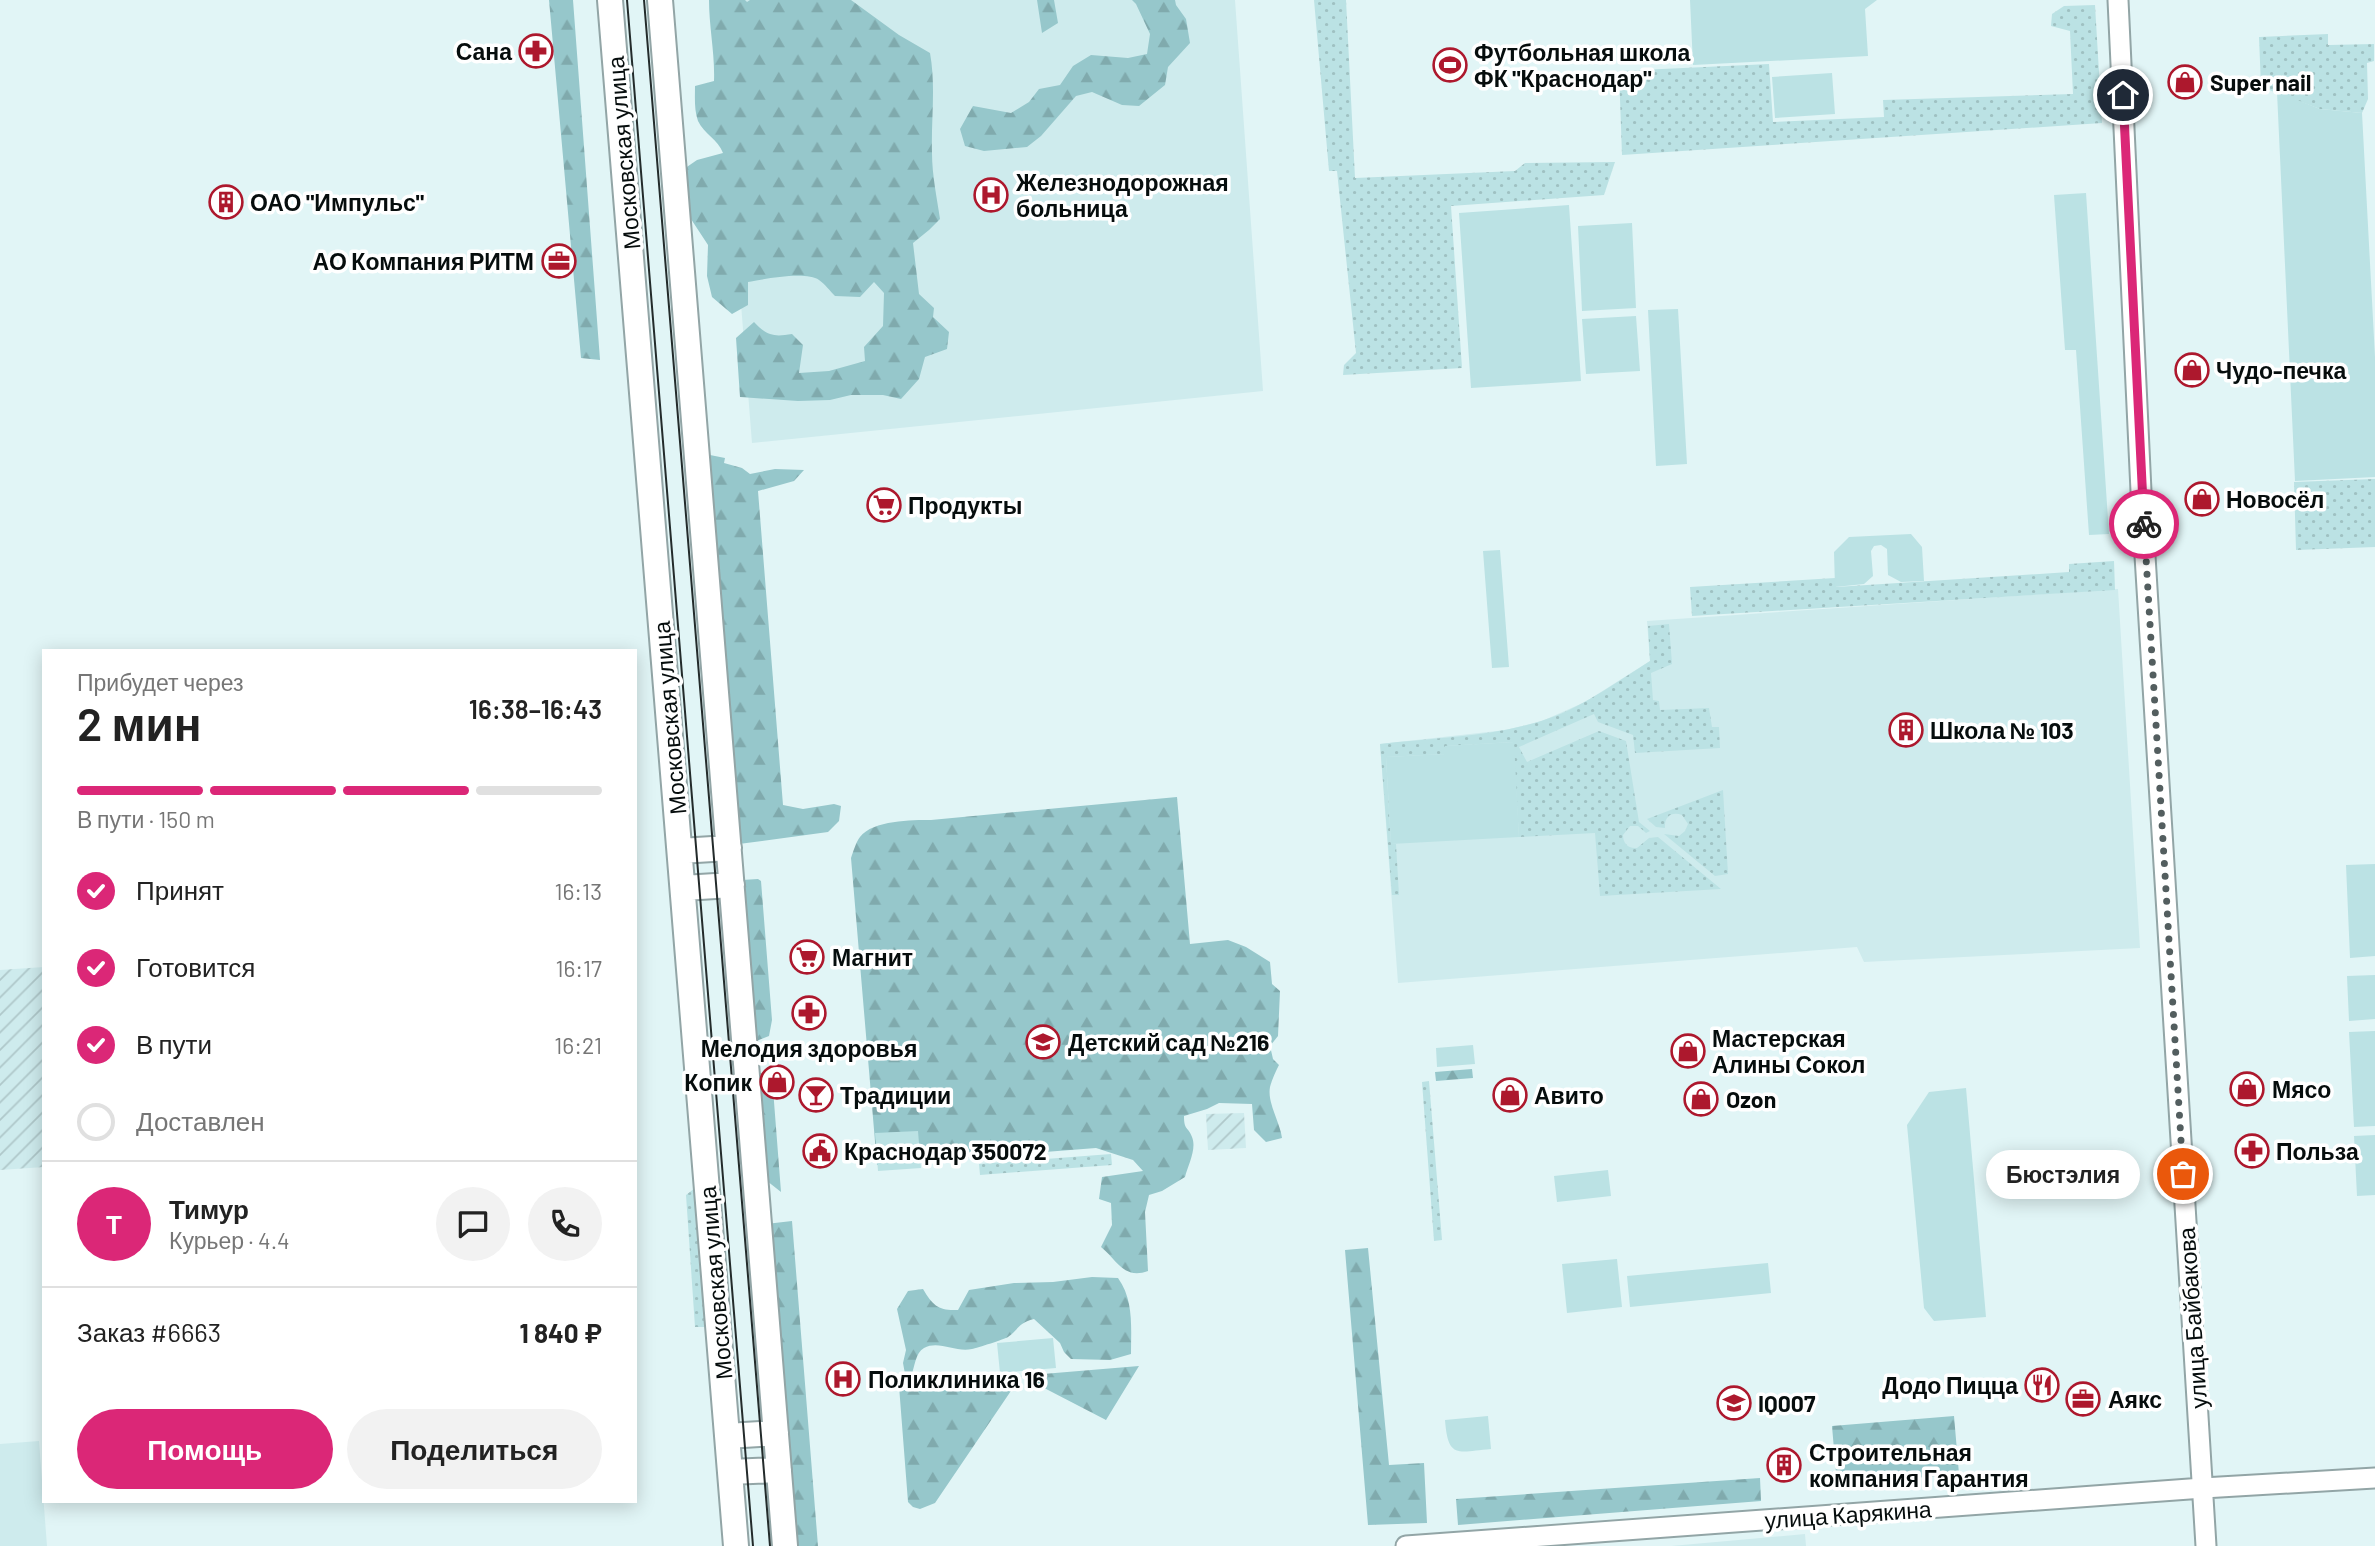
<!DOCTYPE html>
<html lang="ru">
<head>
<meta charset="utf-8">
<style>
  body { margin:0; font-family:Barlow,sans-serif; background:#f2f2f2; color:#222; height:100vh; display:flex; flex-direction:column; font-size:26px; white-space:nowrap }
  * { box-sizing:border-box; margin:0 }
  p { font-size:23px; color:#767676 }
  .icon { flex:none; width:38px; height:38px; fill:none; stroke:currentColor; stroke-width:2; stroke-linecap:round; stroke-linejoin:round }
  .map { position:relative; flex:1; overflow:hidden }
  .sheet { position:absolute; left:42px; top:649px; width:595px; height:854px; display:flex; flex-direction:column; background:#fff; border-radius:0px; box-shadow:0 4px 18px #0003 }
  .sheet>* { flex:none }
  .pin { position:absolute; display:grid; place-items:center; width:60px; height:60px; color:#fff; margin:-30px; border:4px solid #fff; border-radius:50%; box-shadow:0 2px 7px #0007 }
  .courier { position:absolute; display:grid; place-items:center; width:70px; height:70px; margin:-35px; border:5px solid #db2777; border-radius:50%; background:#fff; color:#222; box-shadow:0 2px 9px #0007 }
  .bubble { position:absolute; height:49px; border-radius:24px; background:#fff; box-shadow:0 4px 18px #0003; font-size:23px; font-weight:600; line-height:49px; text-align:center }
  .headline em { font-style:normal; font-weight:600 }
  .headline div { display:flex; flex-direction:column-reverse }
  .headline { display:flex; align-items:center; justify-content:space-between; height:119px; padding:0 35px }
  h1 { font-size:46px; font-weight:600; line-height:52px }
  .bar { display:grid; grid-template-columns:repeat(4,1fr); gap:10px 7px; align-content:center; height:84px; padding:0 35px }
  .bar i { height:9px; border-radius:5px; background:#e0e0e0 }
  .bar .current { background:#db2777 }
  .bar p { grid-column:span 4 }
  .line { display:flex; align-items:center; gap:18px; padding:0 35px; border-top:2px solid #e0e0e0 }
  .line div { flex:1 }
  .round { display:grid; place-items:center; flex:none; width:74px; height:74px; border-radius:37px; background:#f2f2f2 }
  ol { padding:0 35px; list-style:none }
  li { display:flex; align-items:center; gap:21px; height:77px }
  li p { margin-inline-start:auto }
  li .icon { padding:7px; border-radius:50%; background:#db2777; color:#fff; stroke-width:4 }
  li:last-child { color:#767676 }
  li i { width:38px; height:38px; border:4px solid #e0e0e0; border-radius:50% }
  .button { display:flex; gap:14px; margin-top:auto; padding:14px 35px }
  .button a { flex:1; height:80px; border-radius:42px; background:#db2777; color:#fff; font-size:28px; font-weight:600; line-height:80px; text-align:center }
  .button a+a { background:#f2f2f2; color:#222 }
  .map>svg:first-child { display:block }
  .built { fill:#ceebed }
  .industrial { fill:url(#industrial-furrows) }
  .grass { fill:url(#grass-dots) }
  .forest { fill:url(#forest-firs) }
  .green { fill:#bbe2e4 }
  .lines { fill:none; stroke-linecap:round; stroke-linejoin:round }
  .minor-casing { stroke:#92a5a6; stroke-width:23 }
  .tertiary-casing { stroke:#92a5a6; stroke-width:28 }
  .minor { stroke:#fff; stroke-width:19 }
  .tertiary { stroke:#fff; stroke-width:24 }
  .tram { stroke:#232b2b; stroke-width:2 }
  .done { stroke:#535e5f; stroke-width:7; stroke-dasharray:0 12.6 }
  .route { stroke:#db2777; stroke-width:9 }
  .labels { text-anchor:middle; dominant-baseline:central; stroke-width:7; stroke-linejoin:round; paint-order:stroke }
  .poi-label { font-size:23px; font-weight:bold; fill:#060d0d; stroke:#fff; text-anchor:start }
  .street-label { font-size:23px; fill:#060d0d; stroke:#fff }
</style>
</head>
<body>
<div class="map">
<svg width="2375" height="1546" viewBox="0 0 2375 1546">
  <defs>
    <pattern id="industrial-furrows" width="10" height="10" patternUnits="userSpaceOnUse" patternTransform="scale(1.75)"><rect width="10" height="10" fill="#ceebed"/><path d="M-1 1l2-2M0 10L10 0M9 11l2-2" fill="none" stroke="#afc8ca"/></pattern>
    <pattern id="grass-dots" width="8" height="8" patternUnits="userSpaceOnUse" patternTransform="scale(1.75)"><rect width="8" height="8" fill="#bbe2e4"/><path d="M2 2h.1M6 6h.1" fill="none" stroke="#9fc1c2" stroke-width="1.8" stroke-linecap="round"/></pattern>
    <pattern id="forest-firs" width="22" height="20" patternUnits="userSpaceOnUse" patternTransform="scale(1.75)"><rect width="22" height="20" fill="#96c7cb"/><path d="M5 1l3.5 6h-7zM16 11l3.5 6h-7z" fill="#80aaad"/></pattern>
  </defs>
  <rect width="100%" height="100%" fill="#e1f5f6"/>
  <!-- built -->
  <path class="built" d="M717,0H1235L1263,391L752,443Z
    M2118,589L2140,948L1864,962L1857,947L1398,983L1380,744L1506,730L1542,721L1585,702L1650,661L1647,621Z
    M39,1441L47,1546H0V1444Z
    M1805,1534L1806,1546H1671L1716,1542Z"/>
  <!-- industrial -->
  <path class="industrial" d="M44,967V1167L0,1170V970Z
    M1244,1113L1246,1148L1208,1150L1206,1114Z"/>
  <!-- grass -->
  <path class="grass" d="M1314,0H1346L1355,178L1515,171L1525,163L1615,162L1604,195L1451,206L1462,368L1343,375L1344,365L1356,353L1337,171H1329Z
    M2095,5L2102,123L1622,155L1619,71L1769,64L1773,122L1884,117L1883,100L2073,94L2070,31L2051,26L2052,14L2064,6Z
    M2328,34V45L2374,44V61L2367,63L2368,99L2362,113L2320,109L2261,87L2259,37Z
    M2375,479V547L2296,550L2294,482Z
    M2114,561L2115,590L1692,616L1690,587L1835,578L1836,587L2069,572V564Z
    M1669,624L1672,664L1651,673L1653,700L1659,701L1660,710L1709,708L1712,727H1719L1720,748L1635,753L1633,735L1598,722L1594,714L1519,747L1527,762L1599,731L1626,741L1639,822L1650,831L1646,833L1638,826H1630L1623,835C1623,843 1628,849 1637,848L1649,838L1658,837L1721,889L1600,896L1595,833L1519,837L1513,742L1445,746V754L1386,757L1391,844H1396L1399,895H1392L1380,744C1432,738 1491,737 1541,721C1580,709 1615,683 1650,661L1648,626Z
    M1723,790L1728,874L1715,876L1664,834L1679,836L1685,831L1688,824L1682,815C1672,811 1664,816 1665,828L1656,827L1647,819Z
    M1429,1081L1442,1240L1434,1241L1422,1082Z
    M1111,1154L1112,1165L980,1175L979,1164Z
    M695,1188L705,1327H695L686,1195Z"/>
  <!-- forest -->
  <path class="forest" d="M549,0H573L600,360L581,358Z
    M709,0H745L747,2L750,0H851L899,35L930,53C936,86 931,120 932,153C932,175 937,198 940,219L929,230L913,243L919,294L934,308L933,317L949,332L947,349L925,357L919,379L901,399L883,395H851L830,400L798,401L740,397L736,338L754,322C767,336 774,337 792,334L803,345L799,373L829,371L865,361L864,347L883,326L884,293L874,282L860,297L835,296C830,291 825,284 819,280C806,271 764,279 748,282V305L732,314L712,297L707,276L708,245L689,216L681,171L697,160L723,153C718,139 704,134 698,121C694,110 695,97 695,86L714,81C715,54 709,27 709,0Z
    M1037,0H1054L1058,23L1042,33Z
    M1132,0H1175L1176,5L1186,19L1190,43L1168,67L1165,85L1139,106L1122,105L1092,92L1076,96L1041,136L1027,147L984,151L965,146L960,129L973,106L1011,113L1029,102L1039,89L1060,85L1073,66L1091,55L1128,58L1147,54L1150,34L1136,4Z
    M710,455L725,458L724,463L742,468L750,474L775,469L804,470L794,481L758,491L783,805L803,809L834,804L841,806L839,821L828,832L739,844L709,485Z
    M1177,797L1190,944L1228,940L1246,947L1270,962L1272,984L1280,991L1278,1036L1270,1046L1273,1059L1279,1065C1276,1071 1272,1079 1270,1087C1267,1103 1280,1122 1282,1138L1266,1142L1254,1130L1252,1104L1219,1103L1207,1109L1184,1116C1184,1131 1188,1126 1192,1137C1197,1149 1188,1165 1185,1177L1162,1191L1149,1195L1145,1212L1148,1271C1124,1280 1117,1260 1101,1247L1112,1225L1111,1203L1099,1199L1102,1177L1143,1171L1133,1160L1096,1148L877,1165L851,858C853,852 856,842 860,837C873,820 912,820 931,820Z
    M758,879L761,881L772,1020L769,1036L751,1043L742,880Z
    M1472,1069L1473,1078L1436,1081L1435,1072Z
    M753,1071L772,1076L781,1192L762,1177Z
    M792,1221L818,1546H792L766,1224Z
    M1368,1248L1389,1465L1424,1463L1427,1523L1368,1525L1345,1250Z
    M1092,1277L1118,1278C1134,1300 1131,1328 1131,1354L1110,1360L1071,1359L1064,1352L1060,1343L1034,1319C1018,1323 1020,1328 1008,1337C1005,1339 977,1348 972,1349C956,1353 939,1340 924,1348C915,1353 915,1367 911,1376L905,1374L903,1363L906,1350L897,1309L908,1291L923,1289C933,1306 939,1311 958,1310L969,1290L1014,1283L1053,1282Z
    M1139,1366L1106,1420L1021,1376L935,1503L920,1509L913,1507L908,1502L899,1386Z
    M1954,1416L1959,1474L1837,1485L1832,1426Z
    M1760,1478L1761,1501L1458,1525L1456,1499Z"/>
  <!-- green -->
  <path class="green" d="M1690,0H1877L1865,9L1868,56L1693,65Z
    M1832,73L1835,114L1775,118L1772,77Z
    M2277,92L2320,109L2362,113L2375,357V477L2295,481Z
    M2086,193L2109,534L2089,535L2076,350H2065L2054,195Z
    M1569,205L1581,381L1471,388L1459,213Z
    M1632,223L1636,308L1582,311L1578,226Z
    M1678,309L1687,464L1656,466L1648,310Z
    M1636,316L1640,371L1586,374L1582,319Z
    M1911,534L1922,547L1924,581L1901,582L1888,575L1887,549L1881,545L1874,546L1871,551L1873,576L1864,584L1835,587L1834,552L1849,537Z
    M1500,550L1509,667L1492,668L1483,551Z
    M1514,742L1519,837L1391,844L1386,757L1445,754V746Z
    M2375,864V956L2350,958L2346,865Z
    M2375,975V1019L2349,1021L2347,976Z
    M2375,1031V1126L2354,1127L2349,1032Z
    M1473,1045L1475,1064L1437,1067L1436,1048Z
    M1966,1088L1986,1317L1934,1321L1924,1308L1907,1125L1929,1092Z
    M918,1131L921,1168L878,1171L875,1133Z
    M2375,1135V1195L2357,1196L2354,1136Z
    M1608,1170L1611,1196L1557,1202L1554,1176Z
    M1617,1259L1622,1307L1567,1313L1562,1264Z
    M1768,1263L1771,1293L1630,1307L1627,1276Z
    M1053,1338L1056,1368L1000,1373L997,1343Z
    M1488,1416L1491,1449C1457,1452 1448,1459 1445,1420Z"/>
  <g class="lines">
    <defs>
      <path id="minor" d="M2118,0L2141,491L2206,1546
        M1406,1546L2203,1488L2375,1478"/>
      <path id="tertiary" d="M610,0L736,1546
        M660,0L785,1546
        M680,851L729,848
        M683,888L732,885
        M727,1436L776,1433
        M730,1472L779,1470"/>
    </defs>
    <!-- minor casing -->
    <use href="#minor" class="minor-casing"/>
    <!-- tertiary casing -->
    <use href="#tertiary" class="tertiary-casing"/>
    <!-- minor -->
    <use href="#minor" class="minor"/>
    <!-- tertiary -->
    <use href="#tertiary" class="tertiary"/>
    <!-- tram -->
    <path class="tram" d="M627,0L753,1546
      M644,0L770,1546"/>
  </g>
  <g class="lines">
    <!-- done -->
    <path class="done" d="M2144,524L2183,1174"/>
    <!-- route -->
    <path class="route" d="M2123,95L2144,524"/>
  </g>
  <!-- icons -->
  <defs>
    <symbol id="pharmacy-ring" viewBox="-11 -11 22 22"><circle r="9.5" fill="#fff" stroke="#ad182d" stroke-width="1.5"/><path d="M-2-6h4v4h4v4h-4v4h-4v-4h-4v-4h4Z" fill="#ad182d"/></symbol>
    <symbol id="stadium-ring" viewBox="-11 -11 22 22"><circle r="9.5" fill="#fff" stroke="#ad182d" stroke-width="1.5"/><path d="M0-5a6.5 5 0 1 0 0 10a6.5 5 0 1 0 0-10ZM-3.5-1.8h7v3.6h-7Z" fill="#ad182d"/></symbol>
    <symbol id="shop-ring" viewBox="-11 -11 22 22"><circle r="9.5" fill="#fff" stroke="#ad182d" stroke-width="1.5"/><path d="M-5-2.5h2.3a2.7 3.5 0 0 1 5.4 0H5L5.5 6h-11ZM-1.5-2.5h3a1.5 2.3 0 0 0-3 0Z" fill="#ad182d"/></symbol>
    <symbol id="hospital-ring" viewBox="-11 -11 22 22"><circle r="9.5" fill="#fff" stroke="#ad182d" stroke-width="1.5"/><path d="M-5-5h3v3.5h4V-5h3V5h-3V1.5h-4V5h-3Z" fill="#ad182d"/></symbol>
    <symbol id="building-ring" viewBox="-11 -11 22 22"><circle r="9.5" fill="#fff" stroke="#ad182d" stroke-width="1.5"/><path d="M-4-6H4V6H1V3H-1V6H-4ZM-2.5-4.3h1.7v1.8h-1.7ZM.8-4.3h1.7v1.8H.8ZM-2.5-1h1.7V.8h-1.7ZM.8-1h1.7V.8H.8Z" fill="#ad182d"/></symbol>
    <symbol id="office-ring" viewBox="-11 -11 22 22"><circle r="9.5" fill="#fff" stroke="#ad182d" stroke-width="1.5"/><path d="M-6-3h4V-5.5h4V-3h4V5H-6ZM-1-4.5V-3h2v-1.5ZM-6 0V1H6V0Z" fill="#ad182d"/></symbol>
    <symbol id="supermarket-ring" viewBox="-11 -11 22 22"><circle r="9.5" fill="#fff" stroke="#ad182d" stroke-width="1.5"/><path d="M-6-5.5h2.5l.6 2H6L4.5 2H-2.5L-4.4-4H-6ZM-1.5 3.2a1.3 1.3 0 1 0 .1 0ZM3 3.2a1.3 1.3 0 1 0 .1 0Z" fill="#ad182d"/></symbol>
    <symbol id="school-ring" viewBox="-11 -11 22 22"><circle r="9.5" fill="#fff" stroke="#ad182d" stroke-width="1.5"/><path d="M0-5L7-2L0 1L-7-2ZM-4 1L0 2.5L4 1V4Q0 6-4 4Z" fill="#ad182d"/></symbol>
    <symbol id="bar-ring" viewBox="-11 -11 22 22"><circle r="9.5" fill="#fff" stroke="#ad182d" stroke-width="1.5"/><path d="M-6-5H6L.8 .8V4.5H3.5V6h-7V4.5H-.8V.8Z" fill="#ad182d"/></symbol>
    <symbol id="civic-ring" viewBox="-11 -11 22 22"><circle r="9.5" fill="#fff" stroke="#ad182d" stroke-width="1.5"/><path d="M-.6-6.5H3V-4.5H.6V-3L4-1V1h2V6H-6V1h2V-1L-.6-3ZM-1.2 2.5V6h2.4V2.5Z" fill="#ad182d"/></symbol>
    <symbol id="restaurant-ring" viewBox="-11 -11 22 22"><circle r="9.5" fill="#fff" stroke="#ad182d" stroke-width="1.5"/><path d="M-5-6h1v4h1v-4h1v4h1v-4h1v5L-1.5 .5V6h-2V.5L-5-1ZM5-6V6H3V1.5H1.5Q1.5-4 5-6Z" fill="#ad182d"/></symbol>
  </defs>
  <g fill-rule="evenodd">
    <use href="#pharmacy-ring" x="517" y="32" width="38" height="38"/>
    <use href="#stadium-ring" x="1431" y="46" width="38" height="38"/>
    <use href="#shop-ring" x="2166" y="63" width="38" height="38"/>
    <use href="#hospital-ring" x="972" y="176" width="38" height="38"/>
    <use href="#building-ring" x="207" y="183" width="38" height="38"/>
    <use href="#office-ring" x="540" y="242" width="38" height="38"/>
    <use href="#shop-ring" x="2173" y="351" width="38" height="38"/>
    <use href="#shop-ring" x="2183" y="480" width="38" height="38"/>
    <use href="#supermarket-ring" x="865" y="486" width="38" height="38"/>
    <use href="#building-ring" x="1887" y="711" width="38" height="38"/>
    <use href="#supermarket-ring" x="788" y="938" width="38" height="38"/>
    <use href="#pharmacy-ring" x="790" y="994" width="38" height="38"/>
    <use href="#school-ring" x="1024" y="1023" width="38" height="38"/>
    <use href="#shop-ring" x="1669" y="1032" width="38" height="38"/>
    <use href="#shop-ring" x="758" y="1063" width="38" height="38"/>
    <use href="#shop-ring" x="2228" y="1070" width="38" height="38"/>
    <use href="#bar-ring" x="797" y="1076" width="38" height="38"/>
    <use href="#shop-ring" x="1491" y="1076" width="38" height="38"/>
    <use href="#shop-ring" x="1682" y="1080" width="38" height="38"/>
    <use href="#civic-ring" x="801" y="1132" width="38" height="38"/>
    <use href="#pharmacy-ring" x="2233" y="1132" width="38" height="38"/>
    <use href="#hospital-ring" x="824" y="1360" width="38" height="38"/>
    <use href="#restaurant-ring" x="2023" y="1366" width="38" height="38"/>
    <use href="#office-ring" x="2064" y="1380" width="38" height="38"/>
    <use href="#school-ring" x="1715" y="1384" width="38" height="38"/>
    <use href="#building-ring" x="1765" y="1446" width="38" height="38"/>
  </g>
  <g class="labels">
    <!-- poi labels -->
    <g class="poi-label">
      <text x="512" y="51" text-anchor="end">Сана</text>
      <text x="1474" y="52">Футбольная школа<tspan x="1474" dy="26">ФК "Краснодар"</tspan></text>
      <text x="2210" y="82">Super nail</text>
      <text x="1016" y="182">Железнодорожная<tspan x="1016" dy="26">больница</tspan></text>
      <text x="250" y="202">ОАО "Импульс"</text>
      <text x="534" y="261" text-anchor="end">АО Компания РИТМ</text>
      <text x="2216" y="370">Чудо-печка</text>
      <text x="2226" y="499">Новосёл</text>
      <text x="908" y="505">Продукты</text>
      <text x="1930" y="730">Школа № 103</text>
      <text x="832" y="957">Магнит</text>
      <text x="1712" y="1038">Мастерская<tspan x="1712" dy="26">Алины Сокол</tspan></text>
      <text x="1068" y="1042">Детский сад №216</text>
      <text x="809" y="1048" text-anchor="middle">Мелодия здоровья</text>
      <text x="752" y="1082" text-anchor="end">Копик</text>
      <text x="2272" y="1089">Мясо</text>
      <text x="840" y="1095">Традиции</text>
      <text x="1534" y="1095">Авито</text>
      <text x="1726" y="1099">Ozon</text>
      <text x="844" y="1151">Краснодар 350072</text>
      <text x="2276" y="1151">Польза</text>
      <text x="868" y="1379">Поликлиника 16</text>
      <text x="2018" y="1385" text-anchor="end">Додо Пицца</text>
      <text x="2108" y="1399">Аякс</text>
      <text x="1758" y="1403">IQ007</text>
      <text x="1809" y="1452">Строительная<tspan x="1809" dy="26">компания Гарантия</tspan></text>
    </g>
    <!-- street labels -->
    <g class="street-label">
      <text transform="translate(623 153) rotate(-95)">Московская улица</text>
      <text transform="translate(669 718) rotate(-95)">Московская улица</text>
      <text transform="translate(715 1283) rotate(-95)">Московская улица</text>
      <text transform="translate(2192 1318) rotate(-94)">улица Байбакова</text>
      <text transform="translate(1848 1514) rotate(-4)">улица Карякина</text>
    </g>
  </g>
</svg>
<div class="pin" style="left:2183px;top:1174px;background:#ea580c"><svg class="icon" aria-label="bag" viewBox="0 0 24 24"><path d="M5 8h14l-1 12H6zM9 8a3 3 0 0 1 6 0"/></svg></div>
<div class="pin" style="left:2123px;top:95px;background:#1f2937"><svg class="icon" aria-label="home" viewBox="0 0 24 24"><path d="M3 11l9-7 9 7M6 9v11h12V9"/></svg></div>
<div class="courier" style="left:2144px;top:524px"><svg class="icon" aria-label="bike" viewBox="0 0 24 24"><circle cx="6" cy="16" r="4"/><circle cx="18" cy="16" r="4"/><path d="M6 16l4-8h5l3 8M10 8l3 8H6M13 5h3"/></svg></div>
<div class="bubble" style="left:1986px;top:1150px;width:154px">Бюстэлия</div>
<section class="sheet">
<div class="headline"><div><h1>2 мин</h1><p>Прибудет через</p></div><em>16:38–16:43</em></div>
<div class="bar"><i class="current"></i><i class="current"></i><i class="current"></i><i></i><p>В пути · 150 m</p></div>
<ol>
<li><svg class="icon" aria-label="check" viewBox="0 0 24 24"><path d="M5 12l5 5 9-10"/></svg>Принят<p>16:13</p></li>
<li><svg class="icon" aria-label="check" viewBox="0 0 24 24"><path d="M5 12l5 5 9-10"/></svg>Готовится<p>16:17</p></li>
<li><svg class="icon" aria-label="check" viewBox="0 0 24 24"><path d="M5 12l5 5 9-10"/></svg>В пути<p>16:21</p></li>
<li><i></i>Доставлен</li>
</ol>
<div class="line" style="height:126px"><b class="round" style="background:#db2777;color:#fff">Т</b><div><b>Тимур</b><p>Курьер · 4.4</p></div><a class="round"><svg class="icon" aria-label="chat" viewBox="0 0 24 24"><path d="M4 5h16v11H9l-5 4z"/></svg></a><a class="round"><svg class="icon" aria-label="phone" viewBox="0 0 24 24"><path d="M5 4h4l2 5-3 2q2 4 5 5l2-3 5 2v4C11 20 4 13 5 4z"/></svg></a></div>
<div class="line" style="height:91px"><div>Заказ #6663</div><b>1 840 ₽</b></div>
<div class="button"><a>Помощь</a><a>Поделиться</a></div>
</section>
</div>
</body>
</html>
